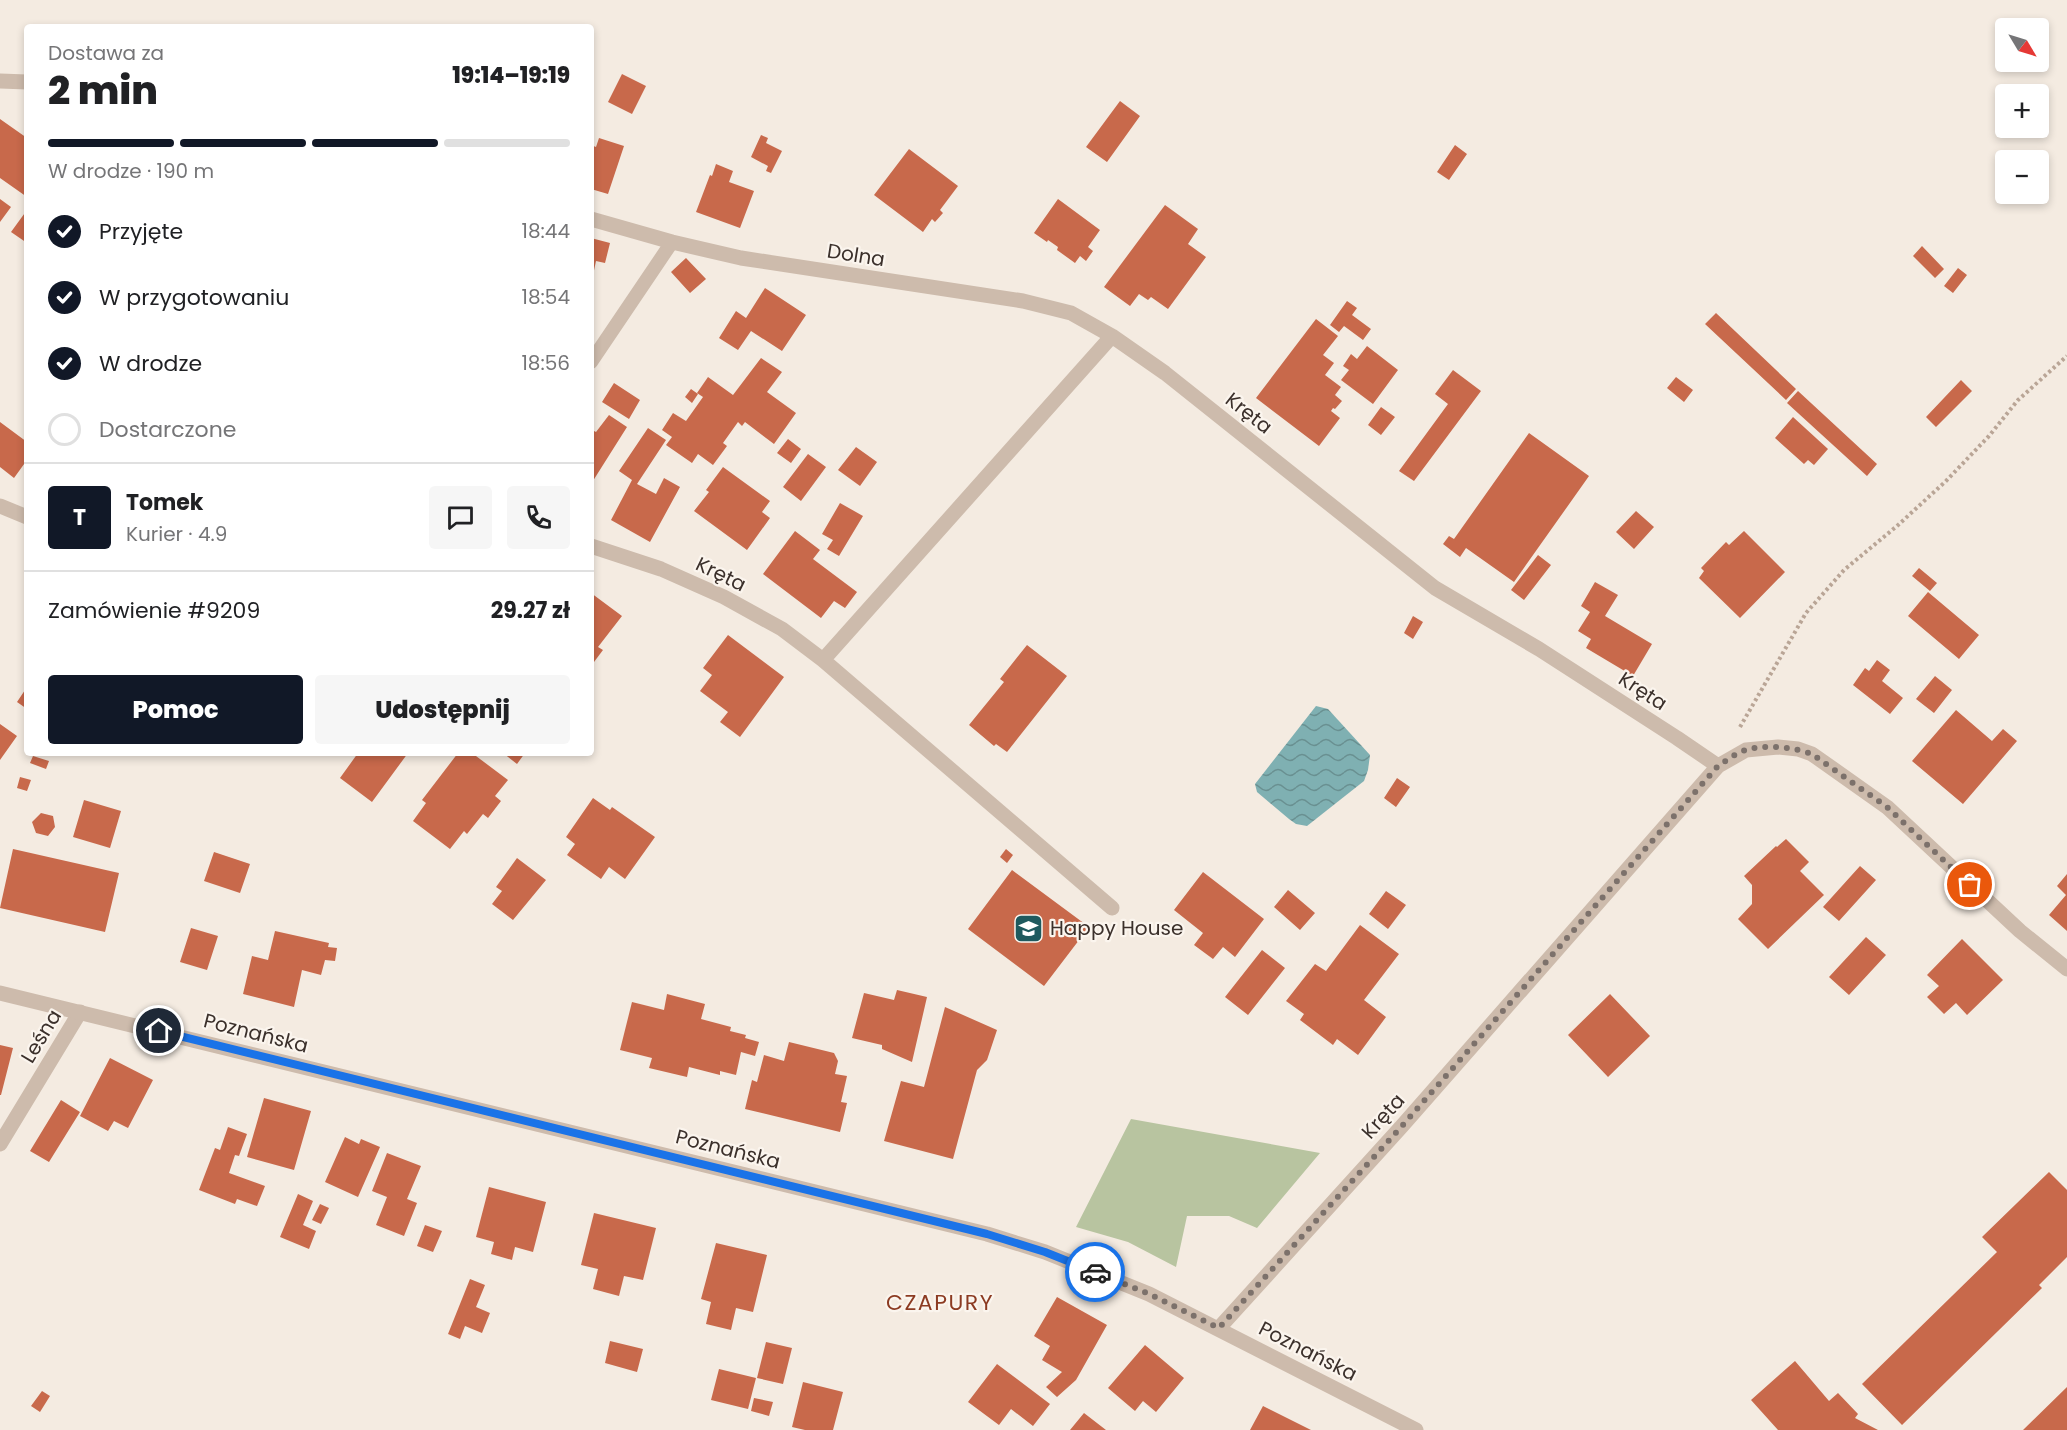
<!DOCTYPE html>
<html lang="pl">
<head>
<meta charset="utf-8">
<style>
  body { margin:0; font-family:Poppins,sans-serif; background:#f6f6f6; color:#202124; height:100vh; display:flex; flex-direction:column; font-size:22px; white-space:nowrap }
  * { box-sizing:border-box; margin:0 }
  p { font-size:20px; color:#757577 }
  .icon { flex:none; width:33px; height:33px; fill:none; stroke:currentColor; stroke-width:2; stroke-linecap:round; stroke-linejoin:round }
  .map { position:relative; flex:1; overflow:hidden }
  .panel { position:absolute; left:24px; top:24px; width:570px; height:732px; display:flex; flex-direction:column; background:#fff; border-radius:6px; box-shadow:0 3px 9px #0003 }
  .panel>* { flex:none }
  .needle { width:39px; rotate:128deg }
  .buttons { position:absolute; left:1995px; top:18px; display:grid; gap:12px }
  .buttons a { display:grid; place-items:center; width:54px; height:54px; border-radius:6px; background:#fff; box-shadow:0 3px 9px #0003; font-size:30px }
  .pin { position:absolute; display:grid; place-items:center; width:51px; height:51px; color:#fff; margin:-26px; border:3px solid #fff; border-radius:50%; box-shadow:0 2px 6px #0007 }
  .courier { position:absolute; display:grid; place-items:center; width:60px; height:60px; margin:-30px; border:4px solid #1a73e8; border-radius:50%; background:#fff; color:#222; box-shadow:0 2px 8px #0007 }
  .head em { font-style:normal; font-weight:800 }
  .head div { display:flex; flex-direction:column-reverse }
  .head { display:flex; align-items:center; justify-content:space-between; height:102px; padding:0 24px }
  h1 { font-size:39px; font-weight:800; line-height:45px }
  .bar { display:grid; grid-template-columns:repeat(4,1fr); gap:9px 6px; align-content:center; height:72px; padding:0 24px }
  .bar i { height:8px; border-radius:4px; background:#e0e0e0 }
  .bar .on { background:#111827 }
  .bar p { grid-column:span 4 }
  .line { display:flex; align-items:center; gap:15px; padding:0 24px; border-top:2px solid #e0e0e0 }
  .line div { flex:1 }
  .round { display:grid; place-items:center; flex:none; width:63px; height:63px; border-radius:6px; background:#f6f6f6 }
  ol { padding:0 24px; list-style:none }
  li { display:flex; align-items:center; gap:18px; height:66px }
  li p { margin-inline-start:auto }
  li .icon { padding:6px; border-radius:50%; background:#111827; color:#fff; stroke-width:4 }
  li:last-child { color:#757577 }
  li i { width:33px; height:33px; border:3px solid #e0e0e0; border-radius:50% }
  .cta { display:flex; gap:12px; margin-top:auto; padding:12px 24px }
  .cta a { flex:1; height:69px; border-radius:6px; background:#111827; color:#fff; font-size:24px; font-weight:800; line-height:69px; text-align:center }
  .cta a+a { background:#f6f6f6; color:#202124 }
  .map>svg:first-child { display:block }
  .green { fill:#b8c4a0 }
  .water { fill:url(#water-waves) }
  .building { fill:#c8694b }
  .lines { fill:none; stroke-linecap:round; stroke-linejoin:round }
  .path { stroke:#b9a596; stroke-width:4; stroke-dasharray:3 3; stroke-linecap:butt }
  .service { stroke:#cdbbac; stroke-width:14 }
  .minor { stroke:#cdbbac; stroke-width:15 }
  .tertiary { stroke:#cdbbac; stroke-width:15 }
  .done { stroke:#7c716b; stroke-width:6; stroke-dasharray:0 10.8 }
  .route { stroke:#1a73e8; stroke-width:8 }
  .labels { text-anchor:middle; dominant-baseline:central; stroke-width:4.5; stroke-linejoin:round; paint-order:stroke }
  .street-label { font-size:20px; fill:#3b302b; stroke:#fbf5ee }
  .poi-label { font-size:20px; fill:#3b302b; stroke:#fbf5ee; text-anchor:start }
  .quarter-label { font-size:22px; letter-spacing:1.5px; fill:#8c3b22; stroke:#fbf5ee }
</style>
</head>
<body>
<div class="map">
<svg width="2067" height="1430" viewBox="0 0 2067 1430">
  <defs>
    <pattern id="water-waves" width="16" height="10" patternUnits="userSpaceOnUse" patternTransform="scale(1.5)"><rect width="16" height="10" fill="#7fb0b2"/><path d="M0 5q4-4 8 0t8 0" fill="none" stroke="#699091"/></pattern>
  </defs>
  <rect width="100%" height="100%" fill="#f4ebe1"/>
  <!-- green -->
  <path class="green" d="M1131,1119L1320,1153L1257,1228L1229,1216H1187L1176,1267L1128,1242L1076,1227Z"/>
  <!-- water -->
  <path class="water" d="M1316,706L1328,709L1370,755L1368,770L1364,781L1307,826L1296,824L1289,819L1257,792L1255,784Z"/>
  <!-- building -->
  <path class="building" d="M622,74L646,86L632,114L608,102Z
    M1120,101L1140,116L1107,162L1086,147Z
    M0,119L27,138V197L0,178Z
    M761,135L768,138L766,143L782,151L771,173L766,171L768,166L751,157Z
    M599,138L624,146L608,194L591,189V145L596,147Z
    M1455,145L1467,154L1449,180L1437,172Z
    M909,149L958,186L940,210L943,213L935,222L932,219L923,232L874,195Z
    M716,164L733,171L729,182L754,191L740,228L696,212L710,175L712,176Z
    M0,199L11,207L0,222Z
    M1058,199L1100,230L1088,247L1093,251L1086,261L1080,256L1075,263L1057,250L1058,247L1048,240L1047,242L1034,233Z
    M1165,205L1198,229L1188,244L1206,257L1168,309L1151,297L1148,300L1139,294L1130,306L1104,287Z
    M27,210V243L11,232Z
    M591,238L610,243L605,263L596,261L592,280Z
    M1922,246L1944,269L1935,278L1913,256Z
    M686,258L706,279L690,293L671,272Z
    M1958,268L1967,275L1953,293L1944,286Z
    M765,288L806,315L782,351L751,331L738,350L719,338L736,311L746,318Z
    M1347,301L1357,308L1352,315L1371,329L1363,340L1344,326L1339,332L1330,325Z
    M1716,313L1796,389L1786,400L1705,324Z
    M1316,319L1338,336L1323,355L1334,363L1325,375L1341,387L1335,395L1342,401L1335,409L1333,408L1331,411L1340,418L1319,446L1256,398Z
    M1367,346L1398,370L1373,404L1341,380L1349,370L1343,366L1351,354L1357,359Z
    M761,358L782,372L767,392L796,413L774,444L745,422L742,426L738,422L723,443L727,446L713,465L698,454L692,463L666,445L672,437L662,430L673,413L686,421L703,397L697,393L708,377L733,395Z
    M1453,370L1481,391L1414,481L1399,471L1448,404L1435,394Z
    M1676,377L1693,390L1684,402L1667,388Z
    M1961,380L1972,391L1936,427L1926,417Z
    M614,383L640,400L629,419L602,402Z
    M691,389L698,394L692,403L685,397Z
    M1798,391L1877,464L1867,476L1787,403Z
    M1381,407L1395,417L1381,435L1368,425Z
    M609,415L627,427L591,484V435L594,431L596,432Z
    M1793,417L1828,449L1814,465L1808,460L1804,464L1775,438Z
    M0,422L27,442V460L14,478L0,467Z
    M648,428L666,440L637,484L656,494L664,478L680,487L650,542L611,520L632,480L619,471Z
    M1529,433L1589,476L1514,582L1466,548L1460,557L1443,544L1449,536L1454,539Z
    M788,439L801,449L791,463L777,453Z
    M856,447L877,462L860,486L838,470Z
    M808,454L826,467L801,501L783,487Z
    M723,467L770,501L762,512L770,518L747,550L694,511L709,492L706,490Z
    M840,503L863,516L839,556L827,549L833,540L822,534Z
    M1636,511L1654,527L1634,549L1616,532Z
    M795,531L820,550L813,559L857,592L845,608L834,601L821,618L763,574Z
    M1744,531L1785,572L1740,618L1699,578L1704,571L1701,568L1726,542L1729,545Z
    M1538,555L1551,565L1524,600L1511,590Z
    M1919,568L1937,583L1930,591L1912,576Z
    M1595,582L1618,595L1605,616L1652,644L1633,676L1586,648L1591,639L1578,631L1590,612L1581,606Z
    M1928,592L1979,635L1959,659L1908,616Z
    M591,593L622,616L598,647L603,650L591,666Z
    M1413,616L1423,622L1413,639L1404,633Z
    M728,635L784,677L740,737L720,722L728,712L700,691L712,675L703,668Z
    M1027,645L1067,676L1007,752L996,744L994,746L969,725L1004,682L1000,679Z
    M1877,660L1890,670L1882,681L1903,698L1890,714L1853,685L1865,668L1869,671Z
    M1935,676L1952,690L1934,713L1916,699Z
    M27,687V709L17,702Z
    M1956,710L1992,741L2003,729L2017,741L1963,804L1912,761Z
    M0,724L17,736L0,760Z
    M358,753H408L372,802L340,778Z
    M458,753H472L508,780L495,796L501,801L488,818L483,814L467,834L464,831L450,849L413,821L426,803L422,800Z
    M503,753H525L517,764Z
    M33,756L49,761L46,769L30,763Z
    M20,777L31,780L27,791L17,788Z
    M1397,778L1410,787L1396,807L1384,798Z
    M593,798L610,810L612,807L655,837L625,879L609,867L601,879L567,855L575,844L566,837Z
    M84,800L121,811L110,848L73,837Z
    M41,813L53,816L55,827L48,836L36,833L32,822Z
    M1786,839L1809,862L1800,871L1824,895L1768,949L1738,919L1752,904V885L1744,876L1776,846L1777,847Z
    M13,849L119,873L105,932L0,908Z
    M1006,849L1013,855L1007,863L1000,857Z
    M214,852L250,864L240,893L204,881Z
    M517,858L546,880L513,920L492,904L502,891L496,887Z
    M1860,866L1876,880L1839,921L1823,907Z
    M1012,870L1089,927L1044,986L968,929Z
    M1203,872L1264,919L1235,957L1223,947L1213,959L1194,945L1203,933L1174,910Z
    M2067,874V931L2049,915L2066,895L2057,886Z
    M1288,890L1315,913L1300,930L1274,907Z
    M1386,891L1406,905L1388,929L1369,914Z
    M1360,925L1399,954L1364,1000L1386,1017L1358,1055L1337,1039L1333,1045L1300,1020L1304,1014L1286,1001L1315,964L1326,971Z
    M191,928L218,936L207,970L180,962Z
    M275,931L329,943L328,947L337,948L335,961L325,960L321,975L302,970L294,1007L243,994L252,956L268,960Z
    M1866,937L1886,955L1849,995L1829,977Z
    M1962,939L2003,980L1967,1015L1956,1003L1944,1014L1927,997L1939,986L1927,975Z
    M1262,950L1285,968L1248,1015L1225,997Z
    M897,990L927,997L912,1062L882,1049V1045L852,1038L864,993L894,1000Z
    M667,994L705,1004L701,1019L731,1027L730,1031L746,1035L745,1038L759,1042L755,1056L741,1052L736,1075L720,1071V1075L689,1067L687,1077L649,1068L652,1058L620,1050L632,1002L664,1010Z
    M1610,994L1650,1036L1608,1077L1568,1035Z
    M945,1007L997,1030L987,1060L977,1070L953,1159L884,1141L901,1081L924,1087Z
    M789,1042L834,1053L838,1061L835,1074L847,1076L841,1102L847,1103L840,1132L745,1109L752,1080L757,1082L764,1055L784,1061Z
    M0,1045L13,1048L1,1095H0Z
    M110,1058L153,1080L128,1128L114,1121L108,1131L80,1116Z
    M264,1098L311,1111L294,1170L247,1157Z
    M61,1100L80,1112L49,1162L30,1151Z
    M228,1127L247,1134L239,1156L235,1155L229,1173L265,1186L257,1206L237,1199L235,1204L199,1190L215,1148L220,1150Z
    M345,1137L359,1144L361,1139L380,1147L358,1197L325,1182Z
    M387,1153L421,1166L407,1199L417,1203L404,1236L376,1225L387,1197L372,1191Z
    M2049,1172L2067,1190V1257L2039,1285L2042,1288L1902,1425L1862,1384L1997,1252L1982,1237Z
    M489,1187L546,1202L533,1252L515,1247L512,1260L491,1254L494,1242L476,1237Z
    M298,1194L313,1201L303,1225L316,1231L309,1249L280,1237Z
    M320,1204L329,1208L321,1224L312,1220Z
    M594,1213L656,1228L643,1280L624,1276L619,1296L593,1289L598,1269L581,1265Z
    M425,1225L442,1231L433,1252L417,1246Z
    M716,1243L767,1255L753,1312L736,1308L731,1330L706,1324L711,1302L701,1299Z
    M470,1279L485,1285L476,1307L490,1313L482,1333L465,1326L460,1339L448,1334Z
    M1057,1297L1107,1325L1076,1380L1057,1397L1046,1387L1062,1372L1042,1360L1050,1346L1034,1336Z
    M610,1341L643,1349L637,1372L605,1363Z
    M766,1342L792,1348L783,1384L757,1378Z
    M1145,1345L1184,1378L1156,1412L1143,1401L1135,1411L1108,1388Z
    M1795,1361L1829,1401L1838,1393L1858,1414L1855,1418L1878,1430H1778L1751,1400Z
    M997,1364L1050,1404L1033,1426L1011,1409L999,1425L968,1402Z
    M719,1369L756,1378L748,1409L711,1400Z
    M803,1382L843,1392L833,1430H805L792,1427Z
    M2067,1387V1430H2023Z
    M42,1391L50,1396L40,1412L31,1406Z
    M754,1398L773,1402L769,1416L751,1411Z
    M1263,1406L1311,1430H1250Z
    M1084,1413L1106,1430H1070Z"/>
  <g class="lines">
    <!-- path -->
    <path class="path" d="M1740,727L1806,613L1844,570L1897,526L1946,481L1989,436L2018,400L2067,356"/>
    <!-- service -->
    <path class="service" d="M591,362L672,242"/>
    <!-- minor -->
    <path class="minor" d="M0,81L27,82
      M591,219L672,242L741,258L1023,301L1071,313L1112,336L1165,373L1435,588L1539,649L1677,738L1718,766
      M0,506L27,517
      M591,546L661,569L724,597L782,629L823,660L1112,336
      M823,660L1112,908
      M0,1144L80,1012
      M1219,1328L1402,1126L1718,766L1746,750L1778,747L1798,749L1812,754L1887,807L2020,931L2067,969"/>
    <!-- tertiary -->
    <path class="tertiary" d="M0,993L987,1234L1045,1252L1149,1294L1416,1430"/>
  </g>
  <g class="lines">
    <!-- done -->
    <path class="done" d="M1095,1272L1149,1294L1219,1328L1402,1126L1718,766C1726,761 1737,752 1746,750C1767,744 1792,747 1812,754L1887,807L1970,885"/>
    <!-- route -->
    <path class="route" d="M159,1031L987,1234L1045,1252L1095,1272"/>
  </g>
  <!-- icons -->
  <defs>
    <symbol id="school-square" viewBox="-11 -11 22 22"><rect x="-9" y="-9" width="18" height="18" rx="4" fill="#1f5a5e" stroke="#fbf5ee"/><path d="M0-5L7-2L0 1L-7-2ZM-4 1L0 2.5L4 1V4Q0 6-4 4Z" fill="#fff"/></symbol>
  </defs>
  <g fill-rule="evenodd">
    <use href="#school-square" x="1012" y="912" width="33" height="33"/>
  </g>
  <g class="labels">
    <!-- street labels -->
    <g class="street-label">
      <text transform="translate(856 255) rotate(9)">Dolna</text>
      <text transform="translate(1249 413) rotate(38)">Kręta</text>
      <text transform="translate(721 574) rotate(26)">Kręta</text>
      <text transform="translate(1643 691) rotate(33)">Kręta</text>
      <text transform="translate(256 1033) rotate(14)">Poznańska</text>
      <text transform="translate(41 1036) rotate(-59)">Leśna</text>
      <text transform="translate(1383 1116) rotate(-48)">Kręta</text>
      <text transform="translate(728 1149) rotate(14)">Poznańska</text>
      <text transform="translate(1308 1351) rotate(27)">Poznańska</text>
    </g>
    <!-- poi labels -->
    <g class="poi-label">
      <text x="1050" y="928">Happy House</text>
    </g>
    <!-- quarter labels -->
    <g class="quarter-label">
      <text x="940" y="1302">CZAPURY</text>
    </g>
  </g>
</svg>
<div class="buttons">
<a><svg class="needle" viewBox="-14 -14 28 28"><path d="M0-13l5 13h-10z" fill="#e53935"/><path d="M0 13l5-13h-10z" fill="#757577"/></svg></a>
<a>+</a>
<a>−</a>
</div>
<div class="pin" style="left:1970px;top:885px;background:#ea580c"><svg class="icon" aria-label="bag" viewBox="0 0 24 24"><path d="M5 8h14l-1 12H6zM9 8a3 3 0 0 1 6 0"/></svg></div>
<div class="pin" style="left:159px;top:1031px;background:#1f2937"><svg class="icon" aria-label="home" viewBox="0 0 24 24"><path d="M3 11l9-7 9 7M6 9v11h12V9"/></svg></div>
<div class="courier" style="left:1095px;top:1272px"><svg class="icon" aria-label="car" viewBox="0 0 24 24"><path d="M5 17H2v-5l4-1 3-4h7l3 4 3 1v5h-3M9 17h6M6 11h13"/><circle cx="7" cy="17" r="2"/><circle cx="17" cy="17" r="2"/></svg></div>
<section class="panel">
<div class="head"><div><h1>2 min</h1><p>Dostawa za</p></div><em>19:14–19:19</em></div>
<div class="bar"><i class="on"></i><i class="on"></i><i class="on"></i><i></i><p>W drodze · 190 m</p></div>
<ol>
<li><svg class="icon" aria-label="check" viewBox="0 0 24 24"><path d="M5 12l5 5 9-10"/></svg>Przyjęte<p>18:44</p></li>
<li><svg class="icon" aria-label="check" viewBox="0 0 24 24"><path d="M5 12l5 5 9-10"/></svg>W przygotowaniu<p>18:54</p></li>
<li><svg class="icon" aria-label="check" viewBox="0 0 24 24"><path d="M5 12l5 5 9-10"/></svg>W drodze<p>18:56</p></li>
<li><i></i>Dostarczone</li>
</ol>
<div class="line" style="height:108px"><b class="round" style="background:#111827;color:#fff">T</b><div><b>Tomek</b><p>Kurier · 4.9</p></div><a class="round"><svg class="icon" aria-label="chat" viewBox="0 0 24 24"><path d="M4 5h16v11H9l-5 4z"/></svg></a><a class="round"><svg class="icon" aria-label="phone" viewBox="0 0 24 24"><path d="M5 4h4l2 5-3 2q2 4 5 5l2-3 5 2v4C11 20 4 13 5 4z"/></svg></a></div>
<div class="line" style="height:78px"><div>Zamówienie #9209</div><b>29.27 zł</b></div>
<div class="cta"><a>Pomoc</a><a>Udostępnij</a></div>
</section>
</div>
</body>
</html>
